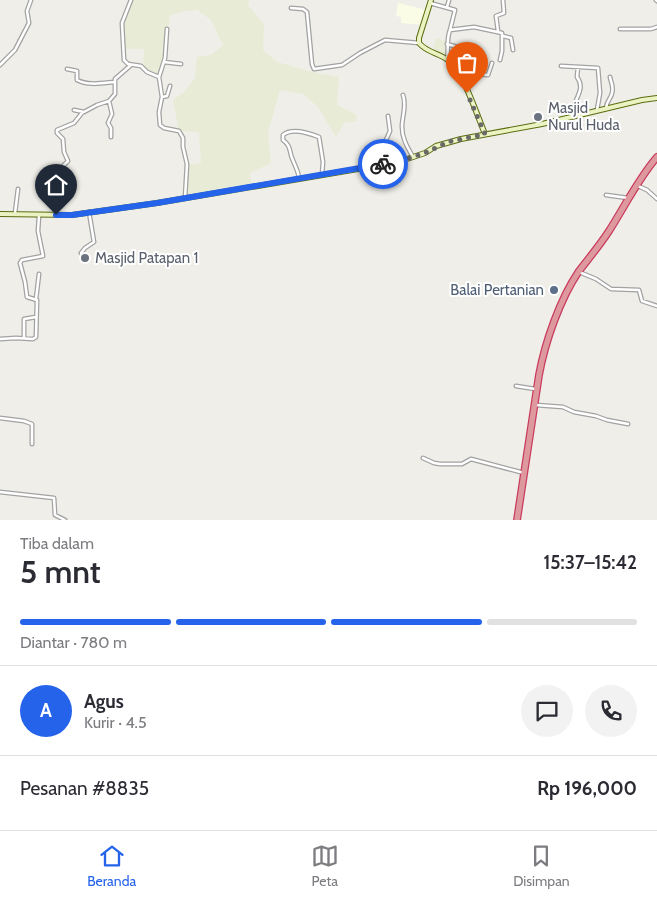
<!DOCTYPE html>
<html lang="id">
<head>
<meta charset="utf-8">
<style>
  body { margin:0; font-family:Cabin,sans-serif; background:#f2f2f3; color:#2b2b33; height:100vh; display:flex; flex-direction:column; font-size:19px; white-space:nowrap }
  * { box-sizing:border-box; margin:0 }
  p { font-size:16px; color:#7c7c81 }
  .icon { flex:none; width:28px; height:28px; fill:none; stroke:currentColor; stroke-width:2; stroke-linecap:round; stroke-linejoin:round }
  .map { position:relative; height:520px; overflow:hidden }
  .panel { display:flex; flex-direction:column; background:#fff; flex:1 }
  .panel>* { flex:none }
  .pin { position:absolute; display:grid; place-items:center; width:42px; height:42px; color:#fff; margin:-51px -21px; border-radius:50% 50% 50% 0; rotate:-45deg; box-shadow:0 0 5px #0007 }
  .pin .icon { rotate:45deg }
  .courier { position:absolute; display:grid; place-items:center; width:50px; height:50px; margin:-25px; border:4px solid #2563eb; border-radius:50%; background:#fff; color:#222; box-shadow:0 1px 6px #0007 }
  .summary em { font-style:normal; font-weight:600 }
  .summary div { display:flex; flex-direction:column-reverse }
  .summary { display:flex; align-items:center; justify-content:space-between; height:85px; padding:0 20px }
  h1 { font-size:32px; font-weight:600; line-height:38px }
  .bar { display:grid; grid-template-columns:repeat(4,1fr); gap:8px 5px; align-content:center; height:60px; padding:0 20px }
  .bar i { height:6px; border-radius:4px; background:#e1e1e2 }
  .bar .current { background:#2563eb }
  .bar p { grid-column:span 4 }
  .line { display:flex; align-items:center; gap:12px; padding:0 20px; border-top:1px solid #e1e1e2 }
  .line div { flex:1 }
  .round { display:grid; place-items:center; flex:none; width:52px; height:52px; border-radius:26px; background:#f2f2f3 }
  .dock { display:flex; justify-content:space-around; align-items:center; height:70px; border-top:1px solid #e1e1e2; background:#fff; font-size:14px; color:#7c7c81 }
  .dock a { display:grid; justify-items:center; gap:2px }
  .dock .current { color:#2563eb }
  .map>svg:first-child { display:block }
  .education { fill:#fafce5 }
  .farmland { fill:#e8ecd6 }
  .grass { fill:#c7e4b4 }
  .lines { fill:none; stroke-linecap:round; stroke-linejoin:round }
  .street-casing { stroke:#a2a2a2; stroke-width:5 }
  .secondary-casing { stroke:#5a6d12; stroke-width:6 }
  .highway-casing { stroke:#c83b5e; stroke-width:8 }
  .street { stroke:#fff; stroke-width:2.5 }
  .secondary { stroke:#ecf3c3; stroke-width:4 }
  .highway { stroke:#de999f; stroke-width:5.5 }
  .done { stroke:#696967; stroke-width:5; stroke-dasharray:0 9 }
  .route { stroke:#2563eb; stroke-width:6 }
  .worship-dot { fill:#6b7280; stroke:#fff; stroke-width:2 }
  .service-dot { fill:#5c6f8a; stroke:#fff; stroke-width:2 }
  .labels { text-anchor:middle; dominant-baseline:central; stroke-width:4; stroke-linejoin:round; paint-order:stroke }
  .worship-label { font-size:15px; fill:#5b616d; stroke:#fff; text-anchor:start }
  .service-label { font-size:15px; fill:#4e5e75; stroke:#fff; text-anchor:end }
</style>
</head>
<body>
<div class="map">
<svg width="657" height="520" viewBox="0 0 657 520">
  <rect width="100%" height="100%" fill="#f0eee8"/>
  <!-- education -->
  <path class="education" d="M398,3L427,10L422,25L401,23V17L396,16Z"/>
  <!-- farmland -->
  <path class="farmland" d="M129,0H249L248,5L264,24L263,50L277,62L316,73L339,77L337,105L357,115L356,121L344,123L336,137L318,107L303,94L280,90L268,132L271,163L250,173L252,186L186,197L187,165L201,163L199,132L179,131L173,100L184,92L195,78L197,57L211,55L223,45L211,20L197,10L186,11L170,15L162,75L143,69L144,49H125L122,22L130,5Z
    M436,38L446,41L448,50L446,57L433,50Z"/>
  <!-- grass -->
  <path class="grass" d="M474,57H482L481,73H472Z"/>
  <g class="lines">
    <defs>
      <path id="street" d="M131,0L122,23L124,60L128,64L141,66L147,72L159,77L162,97L159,112L160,125L164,128L179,131L183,138V147L187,164L185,198
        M656,0L657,1
        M430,3L455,10L450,30
        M447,7L449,0
        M291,8L303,9L307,12L312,64L314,69L342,65L360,53L385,40L419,43
        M620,29H651L657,27
        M498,31L496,16L504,13L503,0
        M503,36L511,38L513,50
        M447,44L464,49
        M447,60C449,49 446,40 450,30L474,27L502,33V51L500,60
        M164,62L181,64
        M0,65L15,50L29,23L27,11L31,0
        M561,66L598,68L600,93L597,110
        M67,69L77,71V80C88,86 103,83 114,82
        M461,76L474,74L488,75L492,63
        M159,77L165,58L167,29
        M403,95C407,106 402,116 402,127C402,139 408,148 413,157
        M162,97L167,96L170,86
        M109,101L112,114L108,123L111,128V137
        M606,108C607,100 611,99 612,93C614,87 611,83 610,77
        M74,110L84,112L97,105L109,101L115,94V79L131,65
        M571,116C572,101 587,90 577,77L578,67
        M384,163L383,147L390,131L388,116
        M299,178C298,170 295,166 292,158C289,150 291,146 283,140V135C292,127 309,133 319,137L323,162L322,174
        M638,186L647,190L657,199
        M606,195L628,198
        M46,200L47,192L43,172L45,170L58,171L68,161L64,152L63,139L57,133V130L74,123L82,113
        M15,213L18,189
        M81,253L85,248L94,242L89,212
        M579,272L596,279L611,289L639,290L642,301L657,306
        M36,299L39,274
        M24,338V319L36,317
        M0,339L16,338L33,339L36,337L37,300L27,297L25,282L20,263L22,260L43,256L38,231L39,216
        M516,386L535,389
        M536,405L563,407L574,412L596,416L607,420L628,424
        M0,418L24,421L32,424V444
        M423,458L434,463L440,464H462L471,459L524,473
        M0,492L54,498L55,515L65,520"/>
      <path id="secondary" d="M431,0L419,38V43C427,53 440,53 449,61C464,74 477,115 485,134
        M0,214L72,215L157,203L358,169L407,159L425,153L436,146L461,139L542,124L642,100L657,98"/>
      <path id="highway" d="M517,520L539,375C545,342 560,299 579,271C589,258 600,245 609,231C625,206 638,179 657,157"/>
    </defs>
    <!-- street casing -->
    <use href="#street" class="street-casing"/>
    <!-- secondary casing -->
    <use href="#secondary" class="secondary-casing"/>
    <!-- highway casing -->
    <use href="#highway" class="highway-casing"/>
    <!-- street -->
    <use href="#street" class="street"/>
    <!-- secondary -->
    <use href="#secondary" class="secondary"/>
    <!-- highway -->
    <use href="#highway" class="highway"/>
  </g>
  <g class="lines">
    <!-- done -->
    <path class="done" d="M383,164L407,159L425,153L448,142L485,134L467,93"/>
    <!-- route -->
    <path class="route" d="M56,215H72L157,203L383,164"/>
  </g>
  <!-- markers -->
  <g class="worship-dot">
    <circle cx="538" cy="117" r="5"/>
    <circle cx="85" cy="258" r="5"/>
  </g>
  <circle class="service-dot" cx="554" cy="290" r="5"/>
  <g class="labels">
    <!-- worship labels -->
    <g class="worship-label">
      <text x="548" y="108">Masjid<tspan x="548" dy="17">Nurul Huda</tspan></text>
      <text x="95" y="258">Masjid Patapan 1</text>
    </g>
    <!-- service labels -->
    <g class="service-label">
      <text x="544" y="290">Balai Pertanian</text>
    </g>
  </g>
</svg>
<div class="pin" style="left:467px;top:93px;background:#ea580c"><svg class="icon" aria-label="bag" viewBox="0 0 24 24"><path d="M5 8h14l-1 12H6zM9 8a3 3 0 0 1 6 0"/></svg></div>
<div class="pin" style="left:56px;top:215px;background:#1f2937"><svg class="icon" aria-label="home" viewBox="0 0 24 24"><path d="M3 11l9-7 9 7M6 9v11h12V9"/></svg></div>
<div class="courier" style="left:383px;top:164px"><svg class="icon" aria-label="bike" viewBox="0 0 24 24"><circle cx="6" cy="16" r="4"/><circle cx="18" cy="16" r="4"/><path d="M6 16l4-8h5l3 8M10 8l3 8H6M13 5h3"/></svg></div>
</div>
<section class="panel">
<div class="summary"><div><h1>5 mnt</h1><p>Tiba dalam</p></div><em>15:37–15:42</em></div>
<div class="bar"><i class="current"></i><i class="current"></i><i class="current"></i><i></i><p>Diantar · 780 m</p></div>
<div class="line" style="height:90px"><b class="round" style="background:#2563eb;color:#fff">A</b><div><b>Agus</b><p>Kurir · 4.5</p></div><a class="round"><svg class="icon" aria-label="chat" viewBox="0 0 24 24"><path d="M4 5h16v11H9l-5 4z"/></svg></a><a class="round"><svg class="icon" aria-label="phone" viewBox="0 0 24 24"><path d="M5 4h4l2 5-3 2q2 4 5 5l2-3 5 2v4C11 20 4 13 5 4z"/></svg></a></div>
<div class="line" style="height:65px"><div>Pesanan #8835</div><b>Rp 196,000</b></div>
</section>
<nav class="dock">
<a class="current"><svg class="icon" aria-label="home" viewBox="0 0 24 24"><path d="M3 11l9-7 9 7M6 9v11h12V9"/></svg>Beranda</a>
<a><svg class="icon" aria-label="map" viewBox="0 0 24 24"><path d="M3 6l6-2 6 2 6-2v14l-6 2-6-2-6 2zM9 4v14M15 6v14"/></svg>Peta</a>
<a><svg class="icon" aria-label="saved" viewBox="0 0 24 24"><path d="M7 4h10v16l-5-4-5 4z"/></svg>Disimpan</a>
</nav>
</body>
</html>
